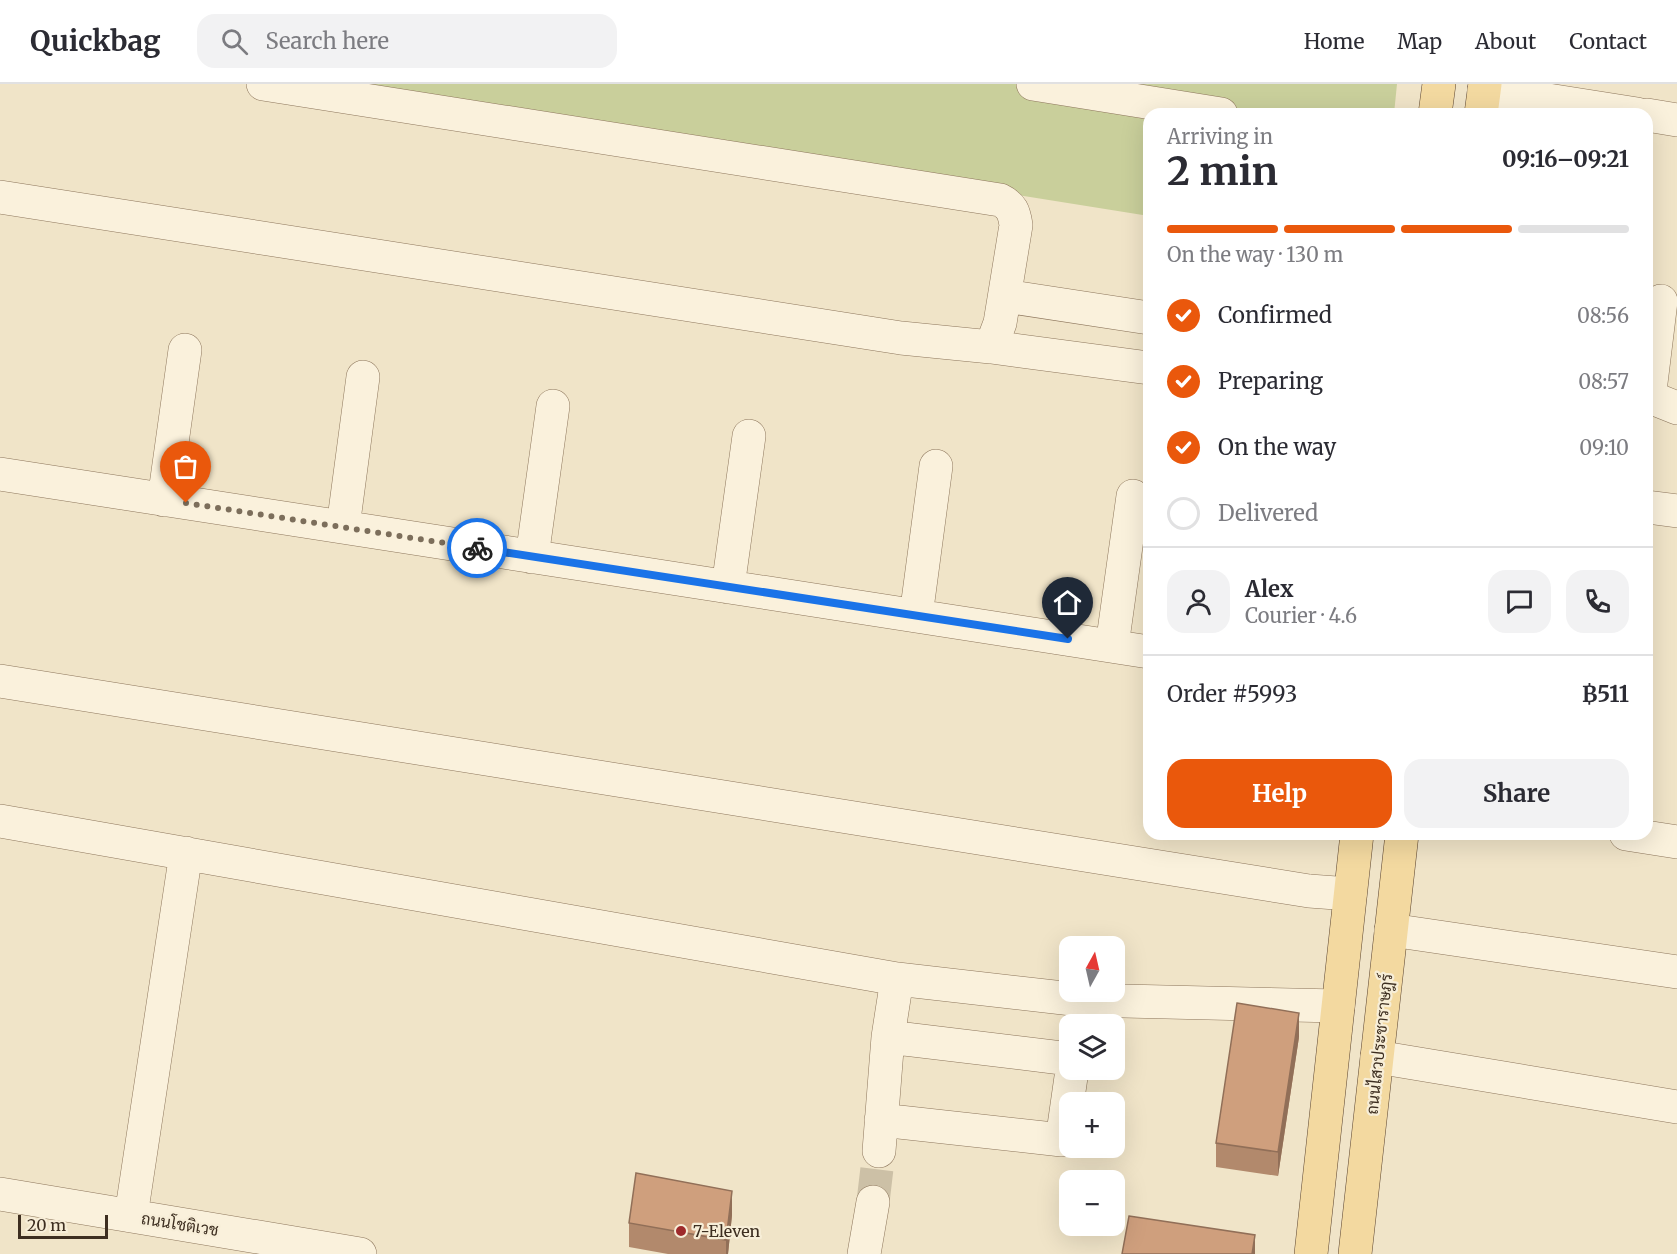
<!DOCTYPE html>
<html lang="en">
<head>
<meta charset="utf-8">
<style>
  body { margin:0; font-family:Merriweather,Sarabun,serif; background:#f2f2f3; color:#2b2b33; height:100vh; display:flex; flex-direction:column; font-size:22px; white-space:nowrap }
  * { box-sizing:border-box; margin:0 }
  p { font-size:20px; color:#7c7c81 }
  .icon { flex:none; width:33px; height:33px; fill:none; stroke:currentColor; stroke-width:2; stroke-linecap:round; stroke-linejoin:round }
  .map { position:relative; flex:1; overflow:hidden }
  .sheet { position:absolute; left:1143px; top:24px; width:510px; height:732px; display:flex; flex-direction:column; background:#fff; border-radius:18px; box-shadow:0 6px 24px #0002 }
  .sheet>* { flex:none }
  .needle { width:39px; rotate:8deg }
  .tools { position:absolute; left:1059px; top:852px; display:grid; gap:12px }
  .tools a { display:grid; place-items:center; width:66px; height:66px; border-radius:12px; background:#fff; box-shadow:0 6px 24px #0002; font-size:30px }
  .scale { position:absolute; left:18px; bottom:15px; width:90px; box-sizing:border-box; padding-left:6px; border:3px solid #3d2e20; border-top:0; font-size:16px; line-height:21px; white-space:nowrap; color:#3d2e20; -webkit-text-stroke:4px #f7eed8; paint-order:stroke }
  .pin { position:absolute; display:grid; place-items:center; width:51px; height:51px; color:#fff; margin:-62px -26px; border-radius:50% 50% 50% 0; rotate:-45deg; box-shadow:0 0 6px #0007 }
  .pin .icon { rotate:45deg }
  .courier { position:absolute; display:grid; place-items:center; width:60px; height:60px; margin:-30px; border:4px solid #1a73e8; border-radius:50%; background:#fff; color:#222; box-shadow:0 2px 8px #0007 }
  .summary em { font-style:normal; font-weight:700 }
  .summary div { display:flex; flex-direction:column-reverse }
  .summary { display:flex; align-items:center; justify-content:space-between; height:102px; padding:0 24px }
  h1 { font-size:39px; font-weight:700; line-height:45px }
  .bar { display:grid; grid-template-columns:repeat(4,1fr); gap:9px 6px; align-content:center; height:72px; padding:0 24px }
  .bar i { height:8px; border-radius:4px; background:#e1e1e2 }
  .bar .selected { background:#ea580c }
  .bar p { grid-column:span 4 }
  .line { display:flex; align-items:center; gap:15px; padding:0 24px; border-top:2px solid #e1e1e2 }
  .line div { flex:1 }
  .round { display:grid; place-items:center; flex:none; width:63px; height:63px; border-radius:18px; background:#f2f2f3 }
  ol { padding:0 24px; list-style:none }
  li { display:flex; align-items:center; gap:18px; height:66px }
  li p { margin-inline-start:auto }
  li .icon { padding:6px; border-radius:50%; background:#ea580c; color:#fff; stroke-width:4 }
  li:last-child { color:#7c7c81 }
  li i { width:33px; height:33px; border:3px solid #e1e1e2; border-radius:50% }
  .primary-button { display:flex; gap:12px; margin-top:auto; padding:12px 24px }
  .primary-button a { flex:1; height:69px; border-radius:18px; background:#ea580c; color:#fff; font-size:24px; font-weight:700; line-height:69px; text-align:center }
  .primary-button a+a { background:#f2f2f3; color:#2b2b33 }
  header { display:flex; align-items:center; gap:36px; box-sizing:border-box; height:84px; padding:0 30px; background:#fff; border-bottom:2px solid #e1e1e2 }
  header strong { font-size:28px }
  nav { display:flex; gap:33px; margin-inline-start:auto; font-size:21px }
  .search { width:420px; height:54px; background:#f2f2f3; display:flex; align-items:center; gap:15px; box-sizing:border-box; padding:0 21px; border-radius:18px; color:#7c7c81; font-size:22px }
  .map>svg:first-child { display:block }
  .green { fill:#c9cf9b }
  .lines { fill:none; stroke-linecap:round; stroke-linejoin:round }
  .minor-tunnel { stroke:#ccc0a6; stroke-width:33; stroke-dasharray:33 16; stroke-linecap:butt }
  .minor-casing { stroke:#8d765c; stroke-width:34 }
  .major-casing { stroke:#5b4430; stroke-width:34 }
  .minor { stroke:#faf1dc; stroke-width:33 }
  .major { stroke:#f3d9a0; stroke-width:33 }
  .wall { fill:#b2896c }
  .shaded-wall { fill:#916f58 }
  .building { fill:#cf9f7d; stroke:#916f58; stroke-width:1.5 }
  .done { stroke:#7c6e5b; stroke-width:6; stroke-dasharray:0 10.8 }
  .route { stroke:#1a73e8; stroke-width:8 }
  .poi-dot { fill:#9e2a2b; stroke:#f7eed8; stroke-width:2 }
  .labels { text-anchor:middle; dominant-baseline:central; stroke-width:4.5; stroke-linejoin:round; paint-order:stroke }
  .street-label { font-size:16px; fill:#3d2e20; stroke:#f7eed8 }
  .poi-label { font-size:16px; fill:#3d2e20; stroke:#f7eed8; text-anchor:start }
</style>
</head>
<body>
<header>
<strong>Quickbag</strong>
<div class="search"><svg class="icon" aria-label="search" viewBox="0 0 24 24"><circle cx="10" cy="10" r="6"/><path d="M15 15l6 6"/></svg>Search here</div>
<nav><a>Home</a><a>Map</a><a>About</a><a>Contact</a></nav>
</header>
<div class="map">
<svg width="1677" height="1170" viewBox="0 0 1677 1170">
  <rect width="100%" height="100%" fill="#f0e4c8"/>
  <!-- green -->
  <path class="green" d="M321,0H1397L1394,30H1149V132Z"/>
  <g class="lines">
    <!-- minor-tunnel -->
    <path class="minor-tunnel" d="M873,1118L879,1067"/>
    <defs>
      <path id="minor" d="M263,0L1000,116C1012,122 1014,128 1016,141L1000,239L991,263
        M1033,0L1221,30
        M1484,6L1637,30
        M1647,31L1677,36
        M0,113L901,254L991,263L1149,284
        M1005,212L1149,234
        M1661,217L1650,307L1657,316L1677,324
        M0,390L1149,568
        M164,416L185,266
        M1647,423L1677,427
        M343,443L363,293
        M532,473L553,322
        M728,503L749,352
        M916,532L936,382
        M1112,562L1133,412
        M0,597L1309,807L1350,810
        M0,737L897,895L1081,916L1338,922
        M1626,750L1677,758
        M1391,846L1677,888
        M888,953L1070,975
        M1377,973L1677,1023
        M881,1036L1062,1056L1072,986
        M879,1067L888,953L897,895
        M0,1110L360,1170
        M131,1132L186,769
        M864,1170L873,1118"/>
      <path id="major" d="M1435,30L1439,0
        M1481,30L1485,0
        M1311,1170L1357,750
        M1355,1170L1402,750"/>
    </defs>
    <!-- minor casing -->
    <use href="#minor" class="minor-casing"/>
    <!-- major casing -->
    <use href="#major" class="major-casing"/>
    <!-- minor -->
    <use href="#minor" class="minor"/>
    <!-- major -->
    <use href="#major" class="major"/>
  </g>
  <!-- wall -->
  <path class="wall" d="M1299,953L1278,1092L1216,1083V1059Z
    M732,1131L728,1170H668L629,1163V1139Z"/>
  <!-- shaded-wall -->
  <path class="shaded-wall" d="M1299,929V953L1278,1092V1068Z
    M732,1107V1131L728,1170H726V1156Z
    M1255,1151V1170H1252Z"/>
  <!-- building -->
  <path class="building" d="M1237,919L1299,929L1278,1068L1216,1059Z
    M636,1089L732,1107L726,1156L629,1139Z
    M1129,1132L1255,1151L1252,1170H1122Z"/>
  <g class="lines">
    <!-- done -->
    <path class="done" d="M186,419L477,464"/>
    <!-- route -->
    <path class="route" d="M477,464L1068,555"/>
  </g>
  <!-- markers -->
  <circle class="poi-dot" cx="681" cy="1147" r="6"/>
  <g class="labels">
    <!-- street labels -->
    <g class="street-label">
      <text transform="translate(1379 960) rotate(-84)">ถนนไสวประชาราษฎร์</text>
      <text transform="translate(180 1140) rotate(9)">ถนนโชติเวช</text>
    </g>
    <!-- poi labels -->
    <g class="poi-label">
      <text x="693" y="1147">7-Eleven</text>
    </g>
  </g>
</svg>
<div class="tools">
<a><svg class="needle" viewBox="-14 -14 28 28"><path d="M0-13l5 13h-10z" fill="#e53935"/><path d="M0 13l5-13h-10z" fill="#7c7c81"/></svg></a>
<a><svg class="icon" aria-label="layers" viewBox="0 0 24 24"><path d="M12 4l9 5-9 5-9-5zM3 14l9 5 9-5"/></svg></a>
<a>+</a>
<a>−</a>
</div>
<div class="scale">20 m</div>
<div class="pin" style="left:186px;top:419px;background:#ea580c"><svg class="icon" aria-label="bag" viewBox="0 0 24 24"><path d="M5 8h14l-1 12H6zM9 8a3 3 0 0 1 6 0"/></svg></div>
<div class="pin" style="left:1068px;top:555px;background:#1f2937"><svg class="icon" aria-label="home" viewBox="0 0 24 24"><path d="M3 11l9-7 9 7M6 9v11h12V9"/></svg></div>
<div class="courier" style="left:477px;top:464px"><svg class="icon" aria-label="bike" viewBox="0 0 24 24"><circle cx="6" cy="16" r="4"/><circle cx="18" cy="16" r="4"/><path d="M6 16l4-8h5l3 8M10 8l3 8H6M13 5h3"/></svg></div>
<section class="sheet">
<div class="summary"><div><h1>2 min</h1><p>Arriving in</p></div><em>09:16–09:21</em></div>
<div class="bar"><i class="selected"></i><i class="selected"></i><i class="selected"></i><i></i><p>On the way · 130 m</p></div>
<ol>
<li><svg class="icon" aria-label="check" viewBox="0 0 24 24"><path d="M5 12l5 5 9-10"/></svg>Confirmed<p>08:56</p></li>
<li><svg class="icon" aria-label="check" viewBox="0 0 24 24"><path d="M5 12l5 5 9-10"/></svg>Preparing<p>08:57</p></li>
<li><svg class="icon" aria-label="check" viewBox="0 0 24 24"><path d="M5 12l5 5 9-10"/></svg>On the way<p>09:10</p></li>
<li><i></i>Delivered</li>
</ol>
<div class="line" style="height:108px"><a class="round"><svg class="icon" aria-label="person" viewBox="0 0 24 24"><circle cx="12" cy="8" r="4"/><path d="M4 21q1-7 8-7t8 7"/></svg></a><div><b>Alex</b><p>Courier · 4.6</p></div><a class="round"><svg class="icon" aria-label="chat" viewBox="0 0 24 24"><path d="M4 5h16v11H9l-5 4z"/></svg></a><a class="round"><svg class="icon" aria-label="phone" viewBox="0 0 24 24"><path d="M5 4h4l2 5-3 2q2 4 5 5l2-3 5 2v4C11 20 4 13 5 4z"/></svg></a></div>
<div class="line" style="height:78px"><div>Order #5993</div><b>฿511</b></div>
<div class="primary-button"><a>Help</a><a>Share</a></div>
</section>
</div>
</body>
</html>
